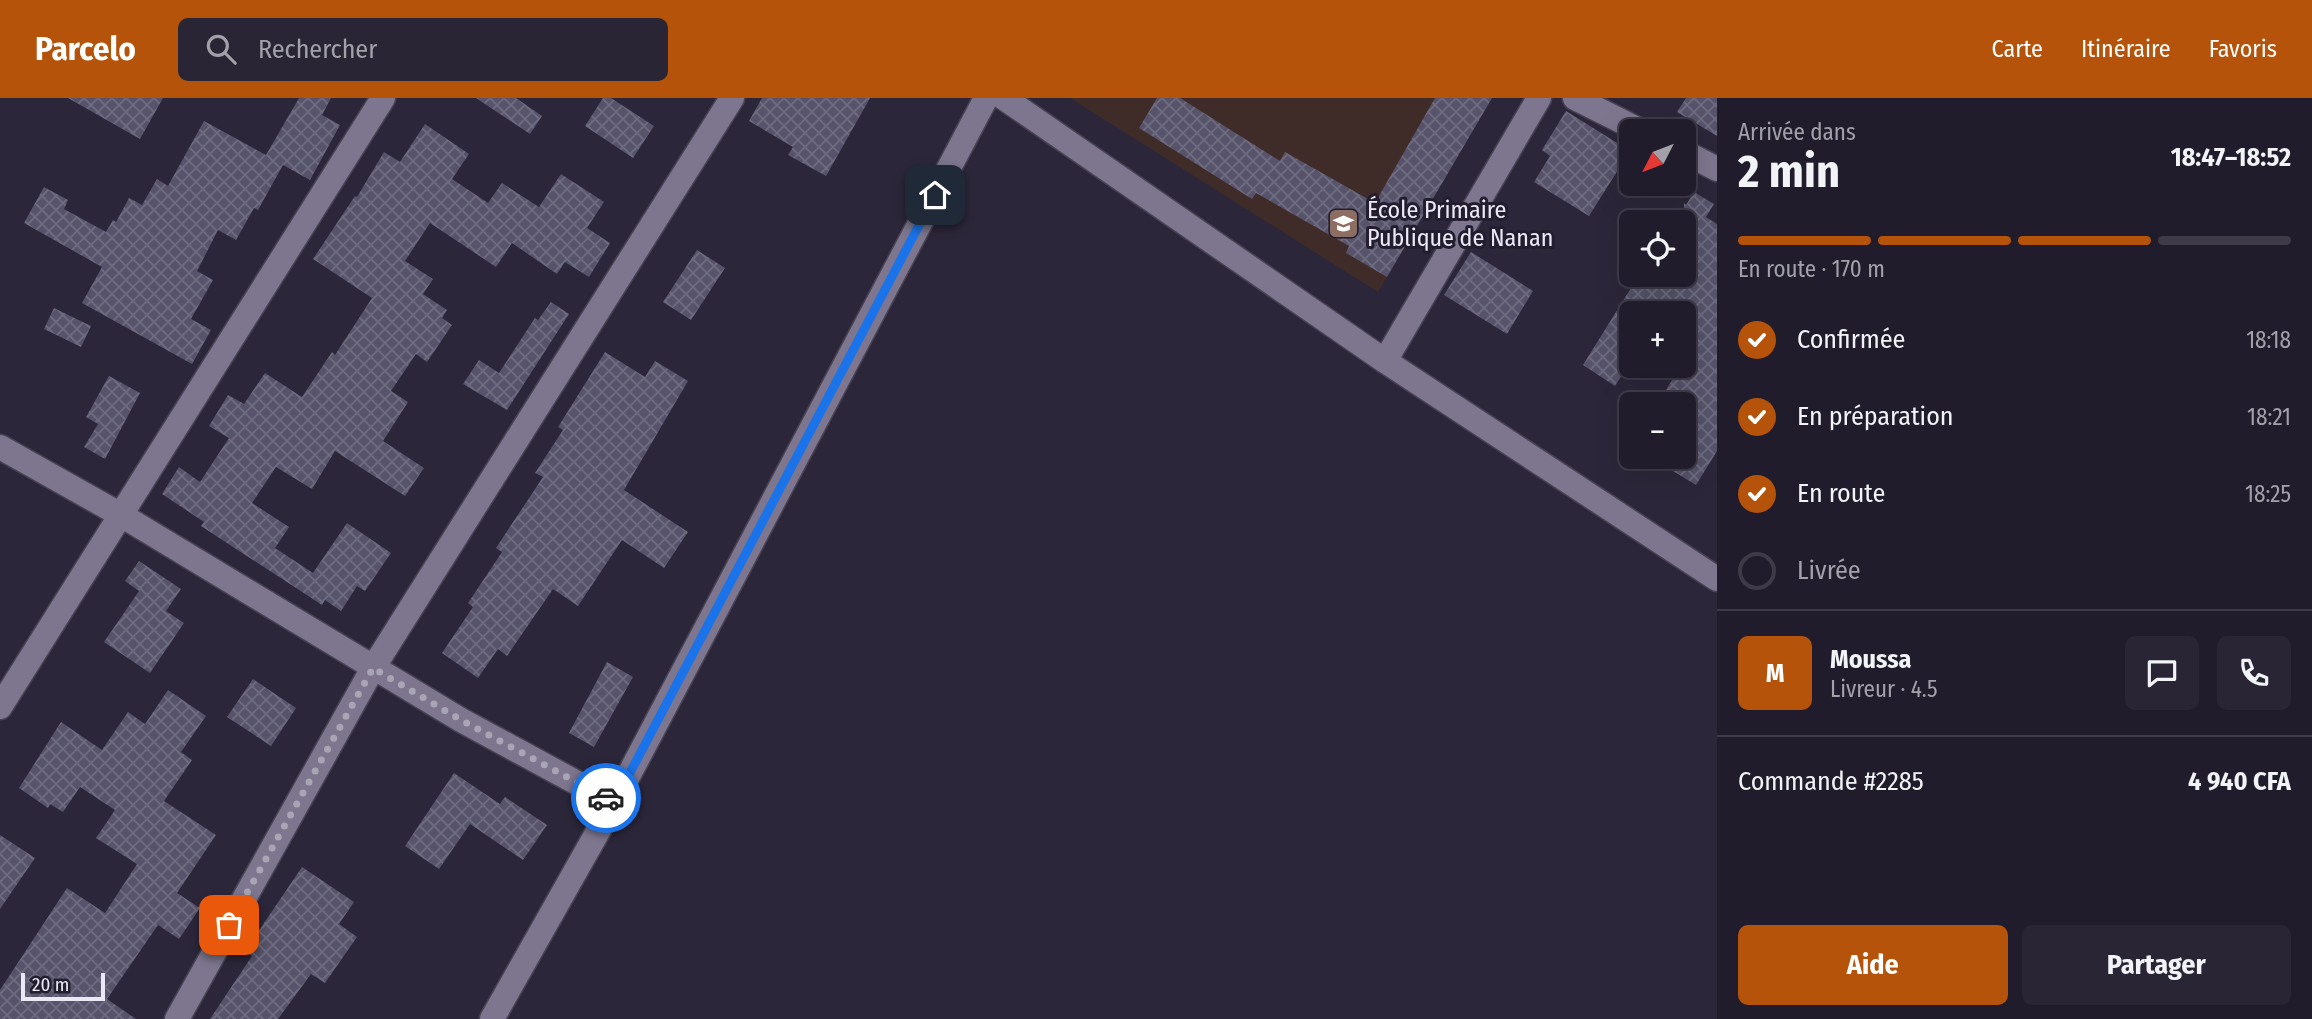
<!DOCTYPE html>
<html lang="fr">
<head>
<meta charset="utf-8">
<style>
  body { margin:0; font-family:"Fira Sans Condensed",sans-serif; background:#292534; color:#f1f3f6; height:100vh; display:flex; flex-direction:column; font-size:26px; white-space:nowrap }
  * { box-sizing:border-box; margin:0 }
  p { font-size:23px; color:#a2a1a9 }
  .icon { flex:none; width:38px; height:38px; fill:none; stroke:currentColor; stroke-width:2; stroke-linecap:round; stroke-linejoin:round }
  .map { position:relative; flex:1; overflow:hidden }
  .side { display:flex; flex-direction:column; background:#211c2c; width:595px }
  .side>* { flex:none }
  .needle { width:46px; rotate:228deg }
  .tools { position:absolute; left:1619px; top:21px; display:grid; gap:14px }
  .tools a { display:grid; place-items:center; width:77px; height:77px; border-radius:10px; background:#211c2c; box-shadow:0 7px 28px #0002,0 0 0 2px #3e3a48; font-size:35px }
  .scale { position:absolute; left:21px; bottom:18px; width:84px; box-sizing:border-box; padding-left:7px; border:4px solid #ece9f6; border-top:0; font-size:19px; line-height:24px; white-space:nowrap; color:#ece9f6; -webkit-text-stroke:5px #221d2f; paint-order:stroke }
  .pin { position:absolute; display:grid; place-items:center; width:60px; height:60px; color:#fff; margin:-30px; border-radius:14px; box-shadow:0 4px 10px #0006 }
  .courier { position:absolute; display:grid; place-items:center; width:70px; height:70px; margin:-35px; border:5px solid #1a73e8; border-radius:50%; background:#fff; color:#222; box-shadow:0 2px 9px #0007 }
  .summary em { font-style:normal; font-weight:700 }
  .summary div { display:flex; flex-direction:column-reverse }
  .summary { display:flex; align-items:center; justify-content:space-between; height:119px; padding:0 21px }
  h1 { font-size:46px; font-weight:700; line-height:52px }
  .bar { display:grid; grid-template-columns:repeat(4,1fr); gap:10px 7px; align-content:center; height:84px; padding:0 21px }
  .bar i { height:9px; border-radius:5px; background:#3e3a48 }
  .bar .active { background:#b45309 }
  .bar p { grid-column:span 4 }
  .line { display:flex; align-items:center; gap:18px; padding:0 21px; border-top:2px solid #3e3a48 }
  .line div { flex:1 }
  .round { display:grid; place-items:center; flex:none; width:74px; height:74px; border-radius:10px; background:#292534 }
  ol { padding:0 21px; list-style:none }
  li { display:flex; align-items:center; gap:21px; height:77px }
  li p { margin-inline-start:auto }
  li .icon { padding:7px; border-radius:50%; background:#b45309; color:#fff; stroke-width:4 }
  li:last-child { color:#a2a1a9 }
  li i { width:38px; height:38px; border:4px solid #3e3a48; border-radius:50% }
  .action { display:flex; gap:14px; margin-top:auto; padding:14px 21px }
  .action a { flex:1; height:80px; border-radius:10px; background:#b45309; color:#fff; font-size:28px; font-weight:700; line-height:80px; text-align:center }
  .action a+a { background:#292534; color:#f1f3f6 }
  header { display:flex; align-items:center; gap:42px; box-sizing:border-box; height:98px; padding:0 35px; background:#b45309; color:#fff }
  header strong { font-size:33px }
  nav { display:flex; gap:38px; margin-inline-start:auto; font-size:24px }
  .search { width:490px; height:63px; background:#292534; display:flex; align-items:center; gap:18px; box-sizing:border-box; padding:0 24px; border-radius:10px; color:#a2a1a9; font-size:26px }
  main { display:flex; flex:1; min-height:0 }
  .map>svg:first-child { display:block }
  .education { fill:#3f2c29 }
  .building { fill:url(#building-cross-hatch) }
  .lines { fill:none; stroke-linecap:round; stroke-linejoin:round }
  .street-casing { stroke:#484354; stroke-width:27 }
  .street { stroke:#7d768e; stroke-width:24 }
  .done { stroke:#a9a5b4; stroke-width:7; stroke-dasharray:0 12.6 }
  .route { stroke:#1a73e8; stroke-width:9 }
  .labels { text-anchor:middle; dominant-baseline:central; stroke-width:6; stroke-linejoin:round; paint-order:stroke }
  .poi-label { font-size:24px; fill:#ece9f6; stroke:#221d2f; text-anchor:start }
</style>
</head>
<body>
<header>
<strong>Parcelo</strong>
<div class="search"><svg class="icon" aria-label="search" viewBox="0 0 24 24"><circle cx="10" cy="10" r="6"/><path d="M15 15l6 6"/></svg>Rechercher</div>
<nav><a>Carte</a><a>Itinéraire</a><a>Favoris</a></nav>
</header>
<main>
<div class="map">
<svg width="1717" height="921" viewBox="0 0 1717 921">
  <defs>
    <pattern id="building-cross-hatch" width="8" height="8" patternUnits="userSpaceOnUse" patternTransform="scale(1.75)"><rect width="8" height="8" fill="#56536a"/><path d="M0 0l8 8M0 8l8-8" fill="none" stroke="#6e6c80"/></pattern>
  </defs>
  <rect width="100%" height="100%" fill="#2c263a"/>
  <!-- education -->
  <path class="education" d="M1070,0H1492L1378,194Z"/>
  <!-- building -->
  <path class="building" d="M68,0H163L140,41Z
    M299,0H331L322,17L340,27L310,82L283,67L258,112L254,110L236,142L218,132L197,173L213,182L191,221L211,232L192,266L82,205L102,169L24,125L44,89L68,102L64,111L106,134L113,122L116,124L129,100L142,107L157,81L168,88L204,23L266,57Z
    M476,0H516L542,18L530,36Z
    M603,0H611L654,28L633,60L585,28Z
    M762,0H870L826,78L788,57L793,49L749,23Z
    M1157,0H1180L1280,63L1285,54L1375,105L1435,0H1492L1387,179L1346,155L1349,148L1256,95L1252,101L1139,30Z
    M1686,0H1717V38L1677,14Z
    M1566,13L1630,53L1589,118L1534,84L1550,58L1542,52Z
    M425,26L469,56L452,81L488,105L502,85L539,109L561,76L604,104L587,130L610,145L589,179L565,164L557,176L512,145L496,169L430,125L405,163L433,181L423,196L447,212L442,220L452,227L427,264L416,256L391,293L408,304L383,343L424,370L405,398L335,353L312,391L276,369L252,405L289,429L275,450L313,475L347,425L391,455L365,493L357,488L341,513L325,502L322,507L201,428L204,424L162,396L179,369L200,384L229,340L209,328L228,297L244,306L265,275L302,299L332,254L335,257L372,200L313,161L355,98L357,99L384,54L400,64Z
    M1694,94L1714,106L1706,119L1717,126V353L1696,387L1650,359H1684V306H1657L1681,268H1684V215H1631V263L1615,288L1583,267L1639,177H1684V105L1686,107Z
    M697,152L725,170L691,222L663,204Z
    M1471,154L1533,193L1507,236L1444,197Z
    M551,204L569,216L507,312L463,286L479,262L499,275L535,220L538,222Z
    M54,210L91,228L81,249L44,231Z
    M605,254L645,279L655,263L688,283L624,392L688,434L664,470L622,442L578,508L553,491L507,558L498,551L478,580L442,555L473,509L468,505L502,454L496,450L543,379L535,375L563,332L558,329Z
    M109,278L140,295L105,361L84,349L98,326L86,319Z
    M139,463L181,491L166,513L184,525L150,575L104,544L139,493L125,483Z
    M607,564L633,579L594,649L569,635Z
    M253,581L296,610L271,648L227,619Z
    M168,592L206,618L181,654L192,662L164,703L216,737L177,795L200,810L179,841L158,827L107,901L136,921H0V892L67,790L105,815L137,766L96,740L115,712L80,689L63,714L50,706L48,710L19,690L61,624L102,652L128,614L145,626Z
    M454,675L500,706L505,699L547,727L523,762L470,726L439,771L405,748Z
    M0,737L35,760L0,811Z
    M302,769L354,804L339,826L357,839L325,885L311,876L278,921H210L252,858L245,853Z"/>
  <g class="lines">
    <defs>
      <path id="street" d="M1004,0L1385,263L1717,481
        M1575,0L1641,33
        M1684,54L1717,71
        M1385,263L1539,0
        M0,349L121,417L461,622L614,705
        M0,609L383,0
        M177,921L373,570L732,0
        M492,921L614,705L986,0"/>
    </defs>
    <!-- street casing -->
    <use href="#street" class="street-casing"/>
    <!-- street -->
    <use href="#street" class="street"/>
  </g>
  <g class="lines">
    <!-- done -->
    <path class="done" d="M229,827L373,570L461,622L606,700"/>
    <!-- route -->
    <path class="route" d="M606,700L614,705L935,97"/>
  </g>
  <!-- icons -->
  <defs>
    <symbol id="school-square" viewBox="-11 -11 22 22"><rect x="-9" y="-9" width="18" height="18" rx="4" fill="#8d6e63" stroke="#221d2f"/><path d="M0-5L7-2L0 1L-7-2ZM-4 1L0 2.5L4 1V4Q0 6-4 4Z" fill="#fff"/></symbol>
  </defs>
  <g fill-rule="evenodd">
    <use href="#school-square" x="1326" y="108" width="35" height="35"/>
  </g>
  <g class="labels">
    <!-- poi labels -->
    <g class="poi-label">
      <text x="1367" y="112">École Primaire<tspan x="1367" dy="28">Publique de Nanan</tspan></text>
    </g>
  </g>
</svg>
<div class="tools">
<a><svg class="needle" viewBox="-14 -14 28 28"><path d="M0-13l5 13h-10z" fill="#e53935"/><path d="M0 13l5-13h-10z" fill="#a2a1a9"/></svg></a>
<a><svg class="icon" aria-label="locate" viewBox="0 0 24 24"><circle cx="12" cy="12" r="6"/><path d="M12 2v4M12 18v4M2 12h4M18 12h4"/></svg></a>
<a>+</a>
<a>−</a>
</div>
<div class="scale">20 m</div>
<div class="pin" style="left:229px;top:827px;background:#ea580c"><svg class="icon" aria-label="bag" viewBox="0 0 24 24"><path d="M5 8h14l-1 12H6zM9 8a3 3 0 0 1 6 0"/></svg></div>
<div class="pin" style="left:935px;top:97px;background:#1f2937"><svg class="icon" aria-label="home" viewBox="0 0 24 24"><path d="M3 11l9-7 9 7M6 9v11h12V9"/></svg></div>
<div class="courier" style="left:606px;top:700px"><svg class="icon" aria-label="car" viewBox="0 0 24 24"><path d="M5 17H2v-5l4-1 3-4h7l3 4 3 1v5h-3M9 17h6M6 11h13"/><circle cx="7" cy="17" r="2"/><circle cx="17" cy="17" r="2"/></svg></div>
</div>
<section class="side">
<div class="summary"><div><h1>2 min</h1><p>Arrivée dans</p></div><em>18:47–18:52</em></div>
<div class="bar"><i class="active"></i><i class="active"></i><i class="active"></i><i></i><p>En route · 170 m</p></div>
<ol>
<li><svg class="icon" aria-label="check" viewBox="0 0 24 24"><path d="M5 12l5 5 9-10"/></svg>Confirmée<p>18:18</p></li>
<li><svg class="icon" aria-label="check" viewBox="0 0 24 24"><path d="M5 12l5 5 9-10"/></svg>En préparation<p>18:21</p></li>
<li><svg class="icon" aria-label="check" viewBox="0 0 24 24"><path d="M5 12l5 5 9-10"/></svg>En route<p>18:25</p></li>
<li><i></i>Livrée</li>
</ol>
<div class="line" style="height:126px"><b class="round" style="background:#b45309;color:#fff">M</b><div><b>Moussa</b><p>Livreur · 4.5</p></div><a class="round"><svg class="icon" aria-label="chat" viewBox="0 0 24 24"><path d="M4 5h16v11H9l-5 4z"/></svg></a><a class="round"><svg class="icon" aria-label="phone" viewBox="0 0 24 24"><path d="M5 4h4l2 5-3 2q2 4 5 5l2-3 5 2v4C11 20 4 13 5 4z"/></svg></a></div>
<div class="line" style="height:91px"><div>Commande #2285</div><b>4 940 CFA</b></div>
<div class="action"><a>Aide</a><a>Partager</a></div>
</section>
</main>
</body>
</html>
